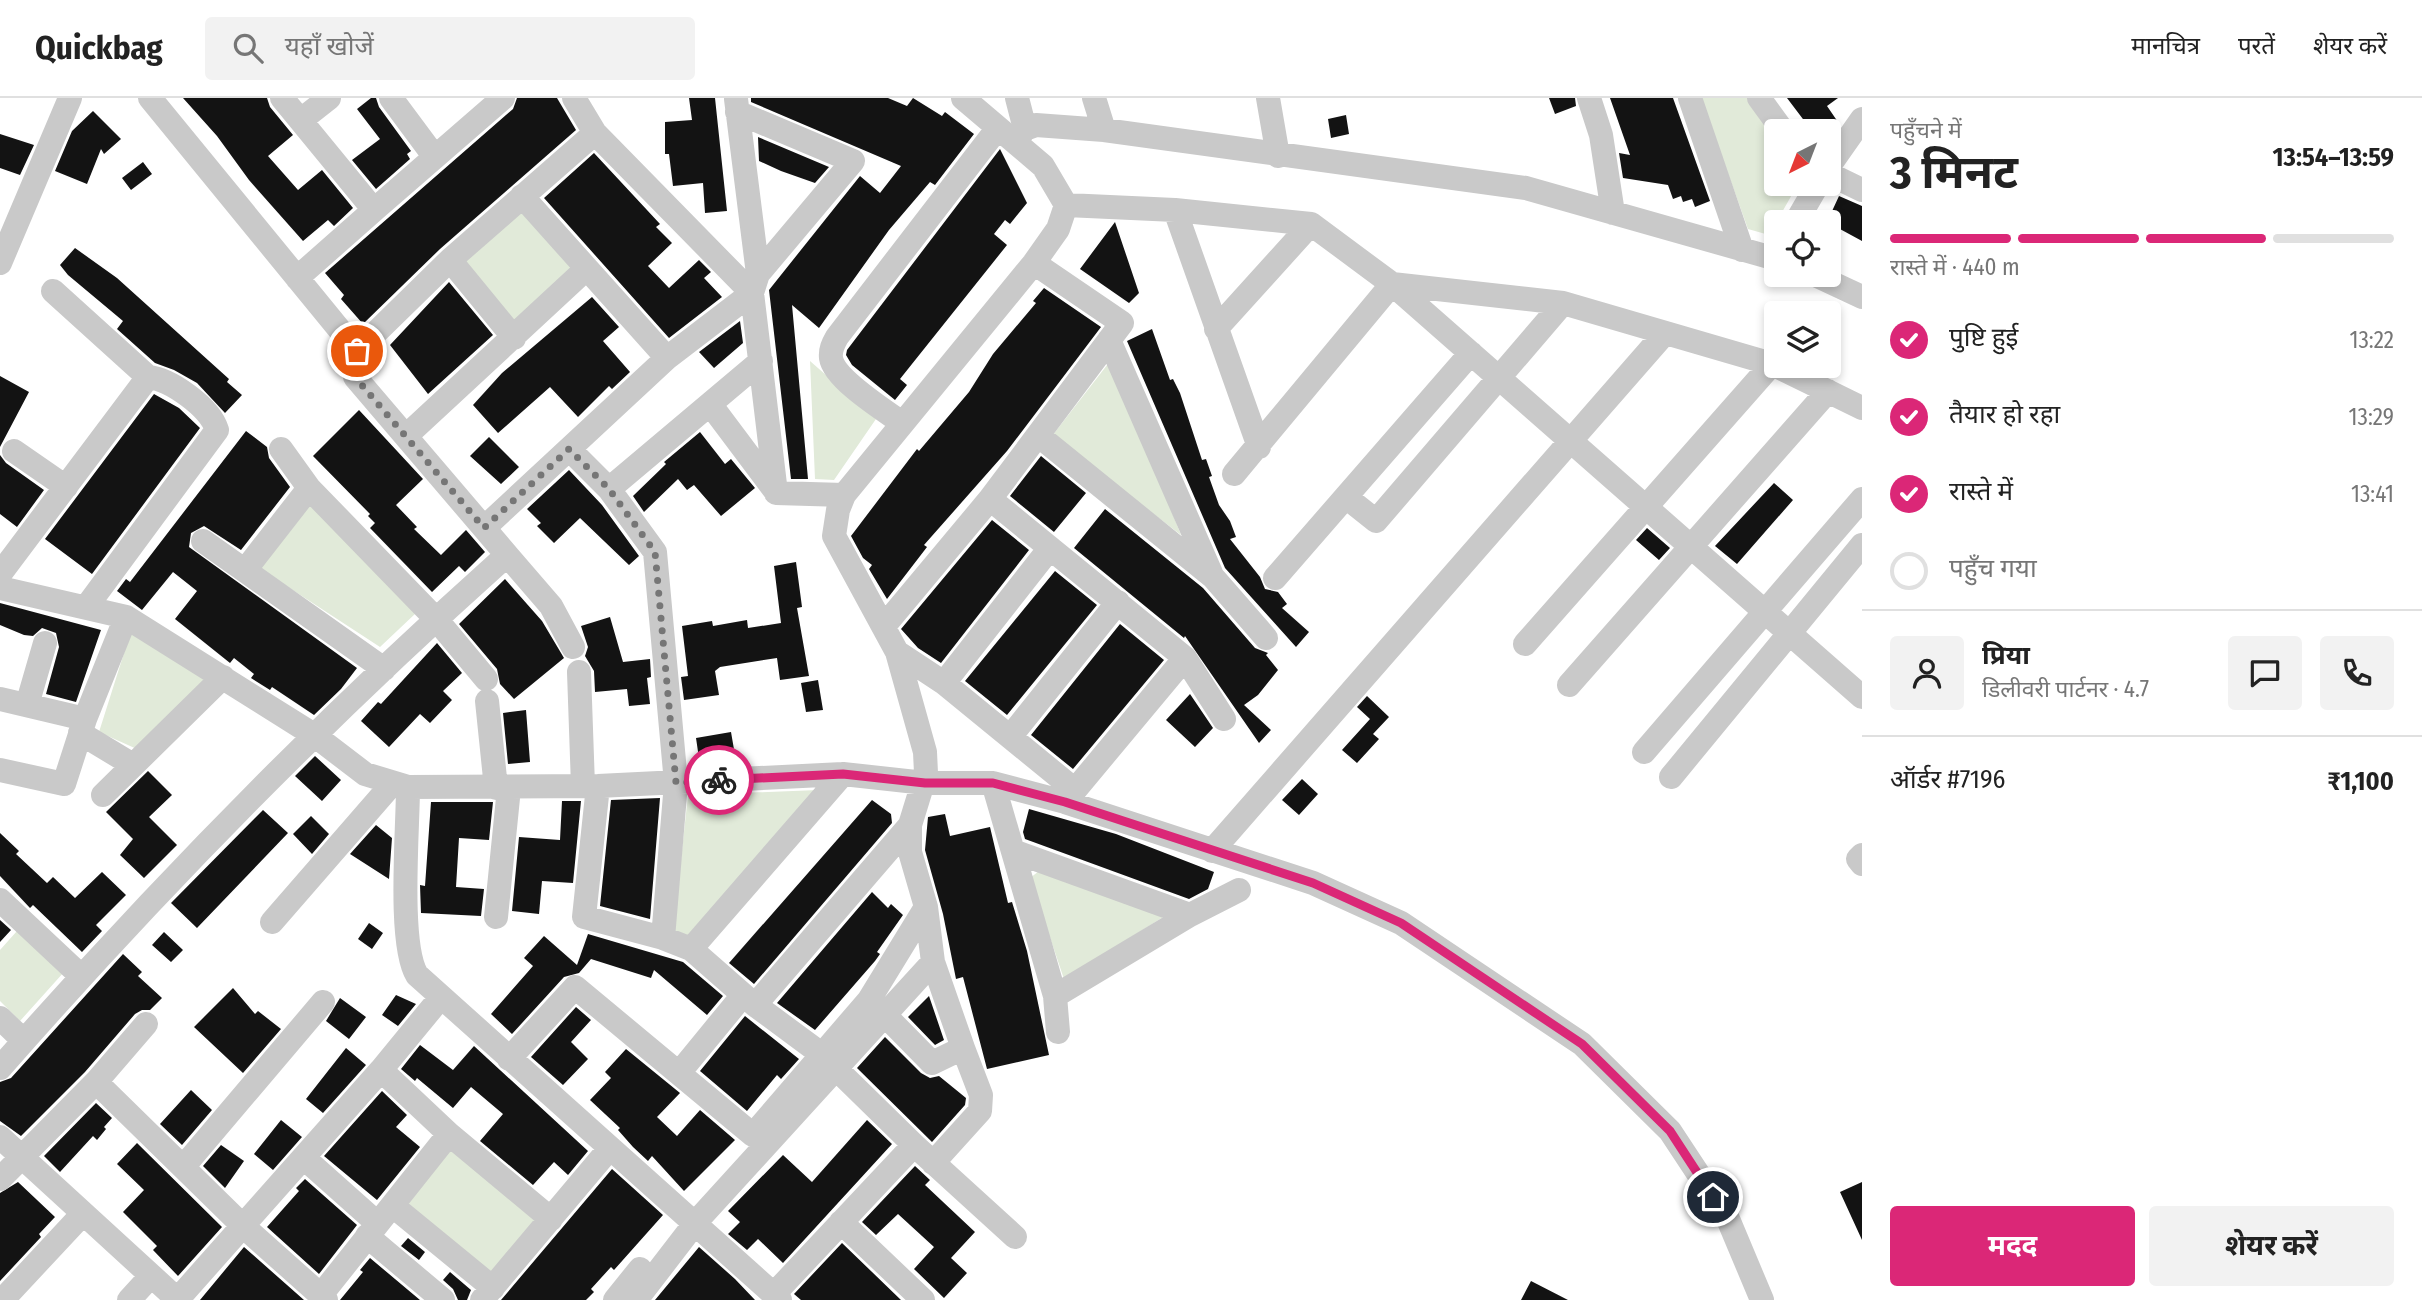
<!DOCTYPE html>
<html lang="hi">
<head>
<meta charset="utf-8">
<style>
  body { margin:0; font-family:"Fira Sans Condensed","Noto Sans Devanagari",sans-serif; background:#f2f2f2; color:#222; height:100vh; display:flex; flex-direction:column; font-size:26px; white-space:nowrap }
  * { box-sizing:border-box; margin:0 }
  p { font-size:23px; color:#767676 }
  .icon { flex:none; width:38px; height:38px; fill:none; stroke:currentColor; stroke-width:2; stroke-linecap:round; stroke-linejoin:round }
  .map { position:relative; flex:1; overflow:hidden }
  .sheet { display:flex; flex-direction:column; background:#fff; width:560px }
  .sheet>* { flex:none }
  .needle { width:46px; rotate:222deg }
  .controls { position:absolute; left:1764px; top:21px; display:grid; gap:14px }
  .controls a { display:grid; place-items:center; width:77px; height:77px; border-radius:7px; background:#fff; box-shadow:0 4px 10px #0003; font-size:35px }
  .pin { position:absolute; display:grid; place-items:center; width:60px; height:60px; color:#fff; margin:-30px; border:4px solid #fff; border-radius:50%; box-shadow:0 2px 7px #0007 }
  .courier { position:absolute; display:grid; place-items:center; width:70px; height:70px; margin:-35px; border:5px solid #db2777; border-radius:50%; background:#fff; color:#222; box-shadow:0 2px 9px #0007 }
  .summary em { font-style:normal; font-weight:700 }
  .summary div { display:flex; flex-direction:column-reverse }
  .summary { display:flex; align-items:center; justify-content:space-between; height:119px; padding:0 28px }
  h1 { font-size:46px; font-weight:700; line-height:52px }
  .bar { display:grid; grid-template-columns:repeat(4,1fr); gap:10px 7px; align-content:center; height:84px; padding:0 28px }
  .bar i { height:9px; border-radius:5px; background:#e0e0e0 }
  .bar .selected { background:#db2777 }
  .bar p { grid-column:span 4 }
  .line { display:flex; align-items:center; gap:18px; padding:0 28px; border-top:2px solid #e0e0e0 }
  .line div { flex:1 }
  .round { display:grid; place-items:center; flex:none; width:74px; height:74px; border-radius:7px; background:#f2f2f2 }
  ol { padding:0 28px; list-style:none }
  li { display:flex; align-items:center; gap:21px; height:77px }
  li p { margin-inline-start:auto }
  li .icon { padding:7px; border-radius:50%; background:#db2777; color:#fff; stroke-width:4 }
  li:last-child { color:#767676 }
  li i { width:38px; height:38px; border:4px solid #e0e0e0; border-radius:50% }
  .primary-button { display:flex; gap:14px; margin-top:auto; padding:14px 28px }
  .primary-button a { flex:1; height:80px; border-radius:7px; background:#db2777; color:#fff; font-size:28px; font-weight:700; line-height:80px; text-align:center }
  .primary-button a+a { background:#f2f2f2; color:#222 }
  header { display:flex; align-items:center; gap:42px; box-sizing:border-box; height:98px; padding:0 35px; background:#fff; border-bottom:2px solid #e0e0e0 }
  header strong { font-size:33px }
  nav { display:flex; gap:38px; margin-inline-start:auto; font-size:24px }
  .search { width:490px; height:63px; background:#f2f2f2; display:flex; align-items:center; gap:18px; box-sizing:border-box; padding:0 24px; border-radius:7px; color:#767676; font-size:26px }
  main { display:flex; flex:1; min-height:0 }
  .map>svg:first-child { display:block }
  .green { fill:#e1ead9 }
  .building { fill:#131313 }
  .lines { fill:none; stroke-linecap:round; stroke-linejoin:round }
  .minor { stroke:#c9c9c9; stroke-width:24 }
  .done { stroke:#767676; stroke-width:7; stroke-dasharray:0 12.6 }
  .route { stroke:#db2777; stroke-width:9 }
</style>
</head>
<body>
<header>
<strong>Quickbag</strong>
<div class="search"><svg class="icon" aria-label="search" viewBox="0 0 24 24"><circle cx="10" cy="10" r="6"/><path d="M15 15l6 6"/></svg>यहाँ खोजें</div>
<nav><a>मानचित्र</a><a>परतें</a><a>शेयर करें</a></nav>
</header>
<main>
<div class="map">
<svg width="1862" height="1202" viewBox="0 0 1862 1202">
  <rect width="100%" height="100%" fill="#fff"/>
  <!-- green -->
  <path class="green" d="M1701,0H1756L1776,33V86H1798L1769,137L1748,131Z
    M522,113L576,173L517,226L463,165Z
    M1111,262L1181,437L1052,338Z
    M810,263L876,321L834,382L815,381Z
    M312,404L416,515L380,549L259,470Z
    M131,533L208,578L139,652L99,634Z
    M818,692L689,843L673,836L688,697Z
    M1043,770L1168,816L1064,881L1030,780Z
    M17,833L64,874L20,923L0,903V852Z
    M451,1044L538,1120L491,1177L403,1104Z"/>
  <!-- building -->
  <path class="building" d="M183,0H267L270,9L293,37L268,58L298,92L322,72L353,110L334,128L328,122L303,143L249,82L217,38Z
    M371,0H376L379,9L411,53L407,56L410,61L376,91L352,62L380,41L357,11Z
    M517,0H557L576,32L440,151L363,226L341,201L344,197L325,175L513,11Z
    M689,0H715L727,113L705,115L703,85L673,88L669,56H665V24L692,22Z
    M751,0H888L907,8L913,0L942,18L945,14L974,36L935,87L930,84L889,132L819,230L792,207L808,381H791L769,192L860,78L880,95L901,68L751,4Z
    M1549,0H1575L1576,8L1555,16Z
    M1610,0H1673L1710,103L1695,109L1692,101L1683,104L1681,98L1673,101L1668,87L1623,80L1619,55L1630,57Z
    M1787,0H1838L1827,8L1840,27L1834,33H1812Z
    M93,13L121,41L104,56L101,51L87,86L55,73L72,33Z
    M1346,17L1349,36L1331,40L1328,21Z
    M0,36L34,47L20,77L0,70Z
    M758,39L829,69L815,85L781,73L759,63Z
    M1000,51L1027,105L1010,126L1005,122L994,136L1007,147L900,281L907,287L895,302L852,267L846,257L847,252Z
    M594,55L660,126L656,129L672,145L648,168L669,190L699,162L711,174L704,180L722,199L669,240L544,100Z
    M143,64L152,76L131,92L122,80Z
    M1839,98L1862,108V143L1827,124Z
    M1115,124L1139,195L1129,205L1080,171Z
    M75,150L117,180L229,281L227,284L242,297L225,315L197,285L174,272L155,265L117,231L123,223L68,177L60,167Z
    M449,184L493,237L428,296L390,247Z
    M1044,190L1101,229L1007,353L924,447L927,449L887,501L869,471L872,467L863,460L851,438L917,351L919,353L969,294L993,256L1036,205L1033,203Z
    M592,199L619,229L603,243L630,274L612,291L609,288L578,319L550,289L498,335L473,307L502,275Z
    M740,223L743,245L714,270L699,254Z
    M1152,231L1170,282L1173,281L1180,295L1202,362L1206,361L1212,378L1209,379L1219,407L1230,423L1236,439L1230,441L1260,479L1265,491L1278,494L1287,506L1282,510L1309,534L1296,549L1225,470L1127,243Z
    M0,278L29,294L0,349Z
    M154,296L179,310L200,330L92,476L45,441Z
    M359,312L423,381L396,407L417,429L414,431L441,457L466,432L485,454L465,474L459,468L432,494L370,430L375,425L368,418L370,416L313,358Z
    M246,333L267,349L269,360L290,389L241,452L204,428L191,435L189,449L357,570L341,591L314,617L272,589L270,592L251,580L254,576L234,560L230,565L175,521L197,493L173,474L142,512L117,493L126,481L130,484Z
    M700,334L725,366L731,361L755,390L721,418L694,387L687,392L678,381L644,414L633,398L666,366L664,364Z
    M489,339L519,369L501,386L470,358Z
    M0,357L6,365L44,392L17,429L0,416Z
    M1041,358L1086,395L1054,434L1010,398Z
    M569,372L602,407L639,458L629,467L580,420L554,445L537,428L541,425L527,411Z
    M1774,385L1793,402L1737,466L1715,448Z
    M1105,411L1203,490L1255,550L1268,555L1266,557L1278,572L1258,597L1244,607L1271,632L1259,645L1185,538L1184,540L1074,450Z
    M992,422L1029,452L941,565L918,550L901,531Z
    M1647,430L1670,450L1659,462L1636,442Z
    M796,464L802,509L797,510L809,578L780,582L777,560L720,569L715,573L719,597L684,602L681,579L688,578L682,528L712,523L713,528L747,522L748,530L781,525L774,468Z
    M1055,473L1097,507L1007,617L965,583Z
    M505,481L542,523L564,560L514,601L500,586L497,571L459,526Z
    M0,505L101,532L76,604L46,596L59,549L56,535L42,530L33,538L24,537L0,527Z
    M610,519L623,564L650,561L651,579L647,580L650,606L629,608L627,591L595,594L594,573L585,558L588,549L581,528Z
    M1120,526L1164,562L1073,671L1031,637Z
    M437,545L462,575L443,593L452,602L430,625L420,616L389,649L361,623L378,604L381,606Z
    M818,582L823,612L806,614L801,585Z
    M1190,596L1213,630L1195,649L1166,622Z
    M1367,598L1389,619L1373,636L1379,641L1357,665L1342,652L1370,621L1357,609Z
    M526,612L530,664L508,666L503,615Z
    M731,634L736,663L700,667L696,640Z
    M315,658L341,682L322,703L295,678Z
    M148,673L172,697L149,719L177,747L144,780L120,757L133,741L106,714Z
    M1302,681L1318,696L1299,717L1282,702Z
    M660,700L650,821L600,808L611,702Z
    M872,702L891,716L892,725L754,886L729,865Z
    M562,703H581L573,785L542,783L539,816L512,813L519,739L560,742Z
    M431,704H493L489,742L459,740L456,789L484,791L481,818L421,815L420,787L425,788Z
    M1029,711L1116,736L1214,774L1208,791L1189,801L1025,741L1023,734Z
    M263,712L288,735L197,830L171,805Z
    M945,716L950,738L990,729L1008,805L1012,804L1027,853L1049,957L987,971L963,879L956,881L943,816L925,752L928,719Z
    M311,718L329,736L312,756L293,736Z
    M376,727L392,740L389,781L350,756Z
    M0,735L19,753L16,756L47,785L53,779L75,800L102,774L126,797L96,827L102,833L82,854L33,807L30,810L0,778Z
    M872,794L888,810L891,806L903,817L877,854L880,856L875,863L815,932L777,905Z
    M0,822L11,832L0,844Z
    M369,825L383,835L372,851L358,841Z
    M164,834L183,852L171,864L152,847Z
    M588,836L683,864L723,898L707,917L654,872L651,880L591,861L579,875L564,879L512,936L491,916L533,868L524,860L544,838L577,867Z
    M123,856L142,874L138,878L162,900L150,912H142L135,916L85,974L21,1038L0,1023V984L11,980Z
    M233,890L255,916L258,913L281,931L243,975L194,929Z
    M396,897L416,906L398,928L382,917Z
    M929,898L944,942L935,947L908,919Z
    M340,900L366,919L349,941L326,923Z
    M576,909L591,922L571,944L588,961L563,987L531,959Z
    M745,918L799,961L781,981L777,977L747,1013L700,973Z
    M885,939L921,975L930,980L939,978L966,1000L965,1007L932,1044L857,970Z
    M420,947L453,972L474,948L588,1053L568,1077L554,1064L533,1087L480,1043L503,1016L471,989L453,1010L417,980L415,983L401,971Z
    M346,950L366,967L323,1015L306,1001Z
    M626,951L680,995L657,1019L677,1038L700,1012L735,1042L684,1093L652,1058L648,1063L633,1049L618,1032L620,1030L590,1002L611,980L605,974Z
    M191,992L212,1012L182,1047L160,1026Z
    M382,993L407,1017L396,1029L420,1049L377,1102L324,1058Z
    M96,1005L112,1020L104,1029L106,1031L97,1042L93,1038L60,1074L44,1058Z
    M281,1022L302,1039L273,1072L254,1056Z
    M867,1022L892,1046L783,1165L758,1141L747,1152L728,1136L740,1124L728,1113L783,1057L812,1084Z
    M137,1045L222,1129L178,1178L153,1152L157,1148L123,1114L144,1092L117,1066Z
    M221,1047L244,1063L225,1090L203,1068Z
    M915,1068L930,1082L925,1087L975,1134L951,1160L967,1175L944,1200L914,1171L934,1149L898,1116L876,1137L862,1124Z
    M612,1071L663,1117L614,1172L611,1169L591,1191L594,1194L586,1202H501Z
    M305,1081L357,1127L319,1176L267,1129L299,1093L296,1090Z
    M18,1084L55,1119L39,1136L41,1139L0,1183V1095Z
    M1862,1084V1142L1840,1094Z
    M408,1140L425,1154L419,1162L401,1148Z
    M842,1145L901,1202H801L794,1196Z
    M244,1149L304,1202H200Z
    M699,1149L735,1181L755,1202H655Z
    M370,1160L420,1202H340L363,1174L360,1172Z
    M450,1174L471,1192L467,1202H458L453,1191L443,1182Z
    M1531,1183L1568,1202H1521Z"/>
  <g class="lines">
    <!-- minor -->
    <path class="minor" d="M282,0L374,112L503,0
      M391,0L434,58
      M574,0L595,35L752,195L776,395L844,397
      M1017,0L1025,31
      M1094,0L1104,32
      M1268,0L1278,58
      M1589,0L1601,37L1613,115
      M1690,0L1742,152
      M1759,0L1783,33
      M736,1L758,176
      M301,22L329,0
      M1015,43L1025,31L1036,27L1104,32L1526,90L1769,159L1776,158
      M1829,68L1862,21
      M1829,76L1862,92
      M522,98L667,260
      M1066,107L1175,112L1311,126L1392,186L1563,205L1772,266L1862,310
      M1175,112L1259,349
      M1796,124L1818,86
      M450,162L514,240
      M0,165L70,0
      M1815,177L1862,199
      M297,180L374,112
      M1216,231L1311,126
      M1109,242L1211,475
      M357,253L450,162L595,35
      M710,306L776,394
      M902,325C884,312 834,281 831,260C830,252 833,246 837,239L997,31
      M406,338L585,172
      M1039,338L1213,479L1266,540
      M281,351L309,390L436,521L486,581
      M569,351L609,391L655,454L676,685L663,840
      M14,353L66,389
      M1234,376L1392,186L1862,599
      M609,391L761,263
      M1346,399L1376,423L1563,205
      M990,401L1185,560L1224,621
      M484,430L667,260L752,195L758,176L853,63L737,14
      M203,443L384,571
      M507,457L551,508L573,549
      M246,471L309,390
      M0,476L148,279L53,193
      M1275,480L1471,255
      M0,490L126,519L314,637L365,676L408,689L598,688L843,676L925,685H993L1065,704L1313,785L1401,825L1582,946L1670,1033L1728,1121L1762,1202
      M87,508L217,332C210,309 170,281 148,279
      M884,528L990,401L1122,225L1034,165
      M1525,546L1772,266
      M897,554L944,585L1075,692L1185,560
      M579,574L583,688
      M944,585L1050,450
      M1569,587L1828,293
      M0,601L85,621
      M487,603L496,690
      M27,607L45,545
      M80,635L133,667
      M1010,639L1118,504
      M1644,654L1862,401
      M0,672L64,686L85,621L126,519
      M1671,679L1862,447
      M993,685L1055,898L1058,934
      M598,688L584,819L663,840L691,851L755,907L820,955L914,1047L1015,1139
      M408,689C408,731 398,846 417,877L780,1202
      M103,697L223,579
      M1013,753L1190,817L1055,898
      M1212,753L1664,236
      M1862,757L1858,761L1862,766
      M0,802L81,878
      M1190,817L1239,792
      M496,819L509,690
      M272,824L392,686
      M691,851L843,676
      M874,906L932,965L963,950L933,864
      M755,907L910,727
      M0,920L24,943
      M509,961L575,889L753,1037
      M0,970C159,789 328,617 507,457L355,279L357,253L150,0
      M381,972L449,1036L551,1121
      M679,975L743,897
      M96,984L243,1128L326,1202
      M758,1031L869,902L926,809
      M0,1039L178,1202
      M304,1060L377,1125
      M933,1065L980,1013L981,997L963,950
      M184,1068L323,904
      M0,1081L96,984L146,926
      M393,1108L493,1190
      M841,1124L923,1202
      M367,1138L443,1202
      M9,1195L78,1121
      M774,1196L914,1047
      M321,1197L449,1036
      M129,1202L151,1178
      M177,1202L381,972L441,899
      M482,1202L610,1050
      M615,1202L640,1171
      M636,1202L696,1124L933,864L926,809L910,754V727L926,675L925,654L897,554L834,438L838,412L844,397L1034,165L1058,131L1066,107L1043,68L963,0"/>
  </g>
  <g class="lines">
    <!-- done -->
    <path class="done" d="M357,253L355,279L484,430L569,351L609,391L655,454L676,685L719,682"/>
    <!-- route -->
    <path class="route" d="M719,682L843,676L925,685H993L1065,704L1313,785L1401,825L1582,946L1670,1033L1713,1099"/>
  </g>
</svg>
<div class="controls">
<a><svg class="needle" viewBox="-14 -14 28 28"><path d="M0-13l5 13h-10z" fill="#e53935"/><path d="M0 13l5-13h-10z" fill="#767676"/></svg></a>
<a><svg class="icon" aria-label="locate" viewBox="0 0 24 24"><circle cx="12" cy="12" r="6"/><path d="M12 2v4M12 18v4M2 12h4M18 12h4"/></svg></a>
<a><svg class="icon" aria-label="layers" viewBox="0 0 24 24"><path d="M12 4l9 5-9 5-9-5zM3 14l9 5 9-5"/></svg></a>
</div>
<div class="pin" style="left:357px;top:253px;background:#ea580c"><svg class="icon" aria-label="bag" viewBox="0 0 24 24"><path d="M5 8h14l-1 12H6zM9 8a3 3 0 0 1 6 0"/></svg></div>
<div class="pin" style="left:1713px;top:1099px;background:#1f2937"><svg class="icon" aria-label="home" viewBox="0 0 24 24"><path d="M3 11l9-7 9 7M6 9v11h12V9"/></svg></div>
<div class="courier" style="left:719px;top:682px"><svg class="icon" aria-label="bike" viewBox="0 0 24 24"><circle cx="6" cy="16" r="4"/><circle cx="18" cy="16" r="4"/><path d="M6 16l4-8h5l3 8M10 8l3 8H6M13 5h3"/></svg></div>
</div>
<section class="sheet">
<div class="summary"><div><h1>3 मिनट</h1><p>पहुँचने में</p></div><em>13:54–13:59</em></div>
<div class="bar"><i class="selected"></i><i class="selected"></i><i class="selected"></i><i></i><p>रास्ते में · 440 m</p></div>
<ol>
<li><svg class="icon" aria-label="check" viewBox="0 0 24 24"><path d="M5 12l5 5 9-10"/></svg>पुष्टि हुई<p>13:22</p></li>
<li><svg class="icon" aria-label="check" viewBox="0 0 24 24"><path d="M5 12l5 5 9-10"/></svg>तैयार हो रहा<p>13:29</p></li>
<li><svg class="icon" aria-label="check" viewBox="0 0 24 24"><path d="M5 12l5 5 9-10"/></svg>रास्ते में<p>13:41</p></li>
<li><i></i>पहुँच गया</li>
</ol>
<div class="line" style="height:126px"><a class="round"><svg class="icon" aria-label="person" viewBox="0 0 24 24"><circle cx="12" cy="8" r="4"/><path d="M4 21q1-7 8-7t8 7"/></svg></a><div><b>प्रिया</b><p>डिलीवरी पार्टनर · 4.7</p></div><a class="round"><svg class="icon" aria-label="chat" viewBox="0 0 24 24"><path d="M4 5h16v11H9l-5 4z"/></svg></a><a class="round"><svg class="icon" aria-label="phone" viewBox="0 0 24 24"><path d="M5 4h4l2 5-3 2q2 4 5 5l2-3 5 2v4C11 20 4 13 5 4z"/></svg></a></div>
<div class="line" style="height:91px"><div>ऑर्डर #7196</div><b>₹1,100</b></div>
<div class="primary-button"><a>मदद</a><a>शेयर करें</a></div>
</section>
</main>
</body>
</html>
